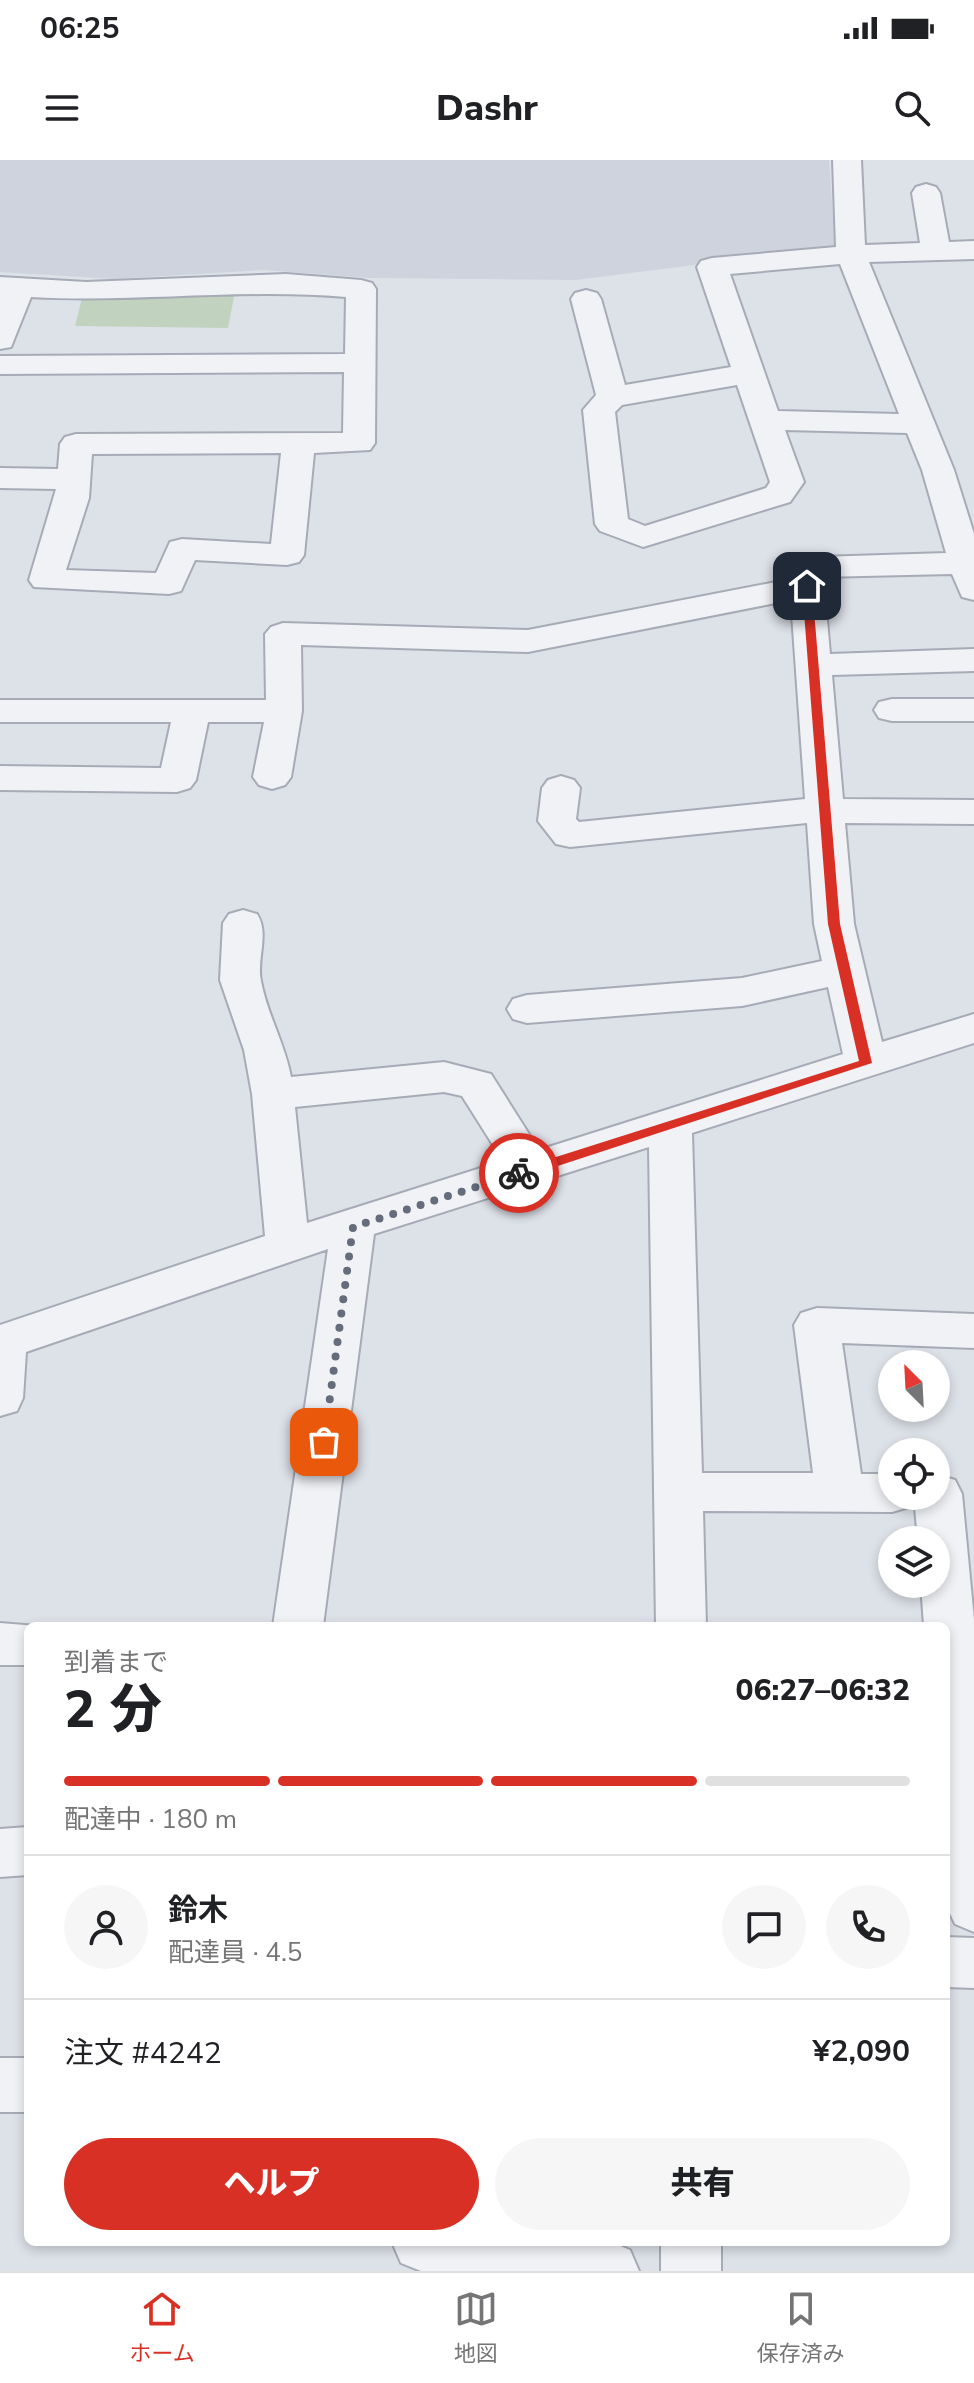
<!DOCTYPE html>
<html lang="ja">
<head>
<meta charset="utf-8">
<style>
  body { margin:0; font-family:"Nunito Sans","Noto Sans JP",sans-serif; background:#f6f6f6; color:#202124; height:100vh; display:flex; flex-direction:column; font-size:30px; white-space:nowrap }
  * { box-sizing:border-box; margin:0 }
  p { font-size:26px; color:#757577 }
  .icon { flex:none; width:44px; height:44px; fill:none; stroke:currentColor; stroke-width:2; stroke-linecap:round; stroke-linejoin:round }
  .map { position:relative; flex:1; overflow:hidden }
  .panel { position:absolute; left:24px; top:1462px; width:926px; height:624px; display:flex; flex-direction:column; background:#fff; border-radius:12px; box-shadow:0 4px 12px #0003 }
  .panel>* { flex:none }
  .needle { width:52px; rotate:336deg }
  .tools { position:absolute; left:878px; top:1190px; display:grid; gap:16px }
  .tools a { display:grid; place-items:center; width:72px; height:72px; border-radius:50%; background:#fff; box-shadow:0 4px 12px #0003; font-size:40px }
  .pin { position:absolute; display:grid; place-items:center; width:68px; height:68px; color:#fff; margin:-34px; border-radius:16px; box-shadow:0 4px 12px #0006 }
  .courier { position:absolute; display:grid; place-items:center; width:80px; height:80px; margin:-40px; border:6px solid #d93025; border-radius:50%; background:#fff; color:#222; box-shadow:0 2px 10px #0007 }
  .overview em { font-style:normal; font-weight:800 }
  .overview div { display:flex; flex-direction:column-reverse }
  .overview { display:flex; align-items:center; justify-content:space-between; height:136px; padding:0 40px }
  h1 { font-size:52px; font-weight:800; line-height:60px }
  .bar { display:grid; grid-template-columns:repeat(4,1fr); gap:12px 8px; align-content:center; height:96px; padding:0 40px }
  .bar i { height:10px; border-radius:6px; background:#e0e0e0 }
  .bar .active { background:#d93025 }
  .bar p { grid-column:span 4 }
  .line { display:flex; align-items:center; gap:20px; padding:0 40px; border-top:2px solid #e0e0e0 }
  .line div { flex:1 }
  .round { display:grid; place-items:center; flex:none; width:84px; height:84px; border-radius:42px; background:#f6f6f6 }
  .primary-button { display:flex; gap:16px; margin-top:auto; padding:16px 40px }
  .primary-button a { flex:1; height:92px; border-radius:48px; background:#d93025; color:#fff; font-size:32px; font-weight:800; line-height:92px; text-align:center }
  .primary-button a+a { background:#f6f6f6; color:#202124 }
  .status { display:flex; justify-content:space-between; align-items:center; height:56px; padding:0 40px; background:#fff; direction:ltr }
  .status svg { height:22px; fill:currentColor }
  header { display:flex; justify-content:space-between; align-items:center; height:104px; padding:0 40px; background:#fff; font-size:36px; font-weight:800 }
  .dock { display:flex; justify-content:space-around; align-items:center; height:112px; border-top:2px solid #e0e0e0; background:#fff; font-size:22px; color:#757577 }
  .dock a { display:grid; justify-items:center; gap:4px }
  .dock .active { color:#d93025 }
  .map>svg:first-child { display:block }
  .built { fill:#cfd3de }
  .green { fill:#c1d3be }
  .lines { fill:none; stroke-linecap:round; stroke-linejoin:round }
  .minor-casing { stroke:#a6abb6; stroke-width:4 }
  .minor { fill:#f0f2f6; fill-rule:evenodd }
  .route { fill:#d93025 }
  .done { stroke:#656c7b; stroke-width:8; stroke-dasharray:0 14.4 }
</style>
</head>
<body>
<div class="status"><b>06:25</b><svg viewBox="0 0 49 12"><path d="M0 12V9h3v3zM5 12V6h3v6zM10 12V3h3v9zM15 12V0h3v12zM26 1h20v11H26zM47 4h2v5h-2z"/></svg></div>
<header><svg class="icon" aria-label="menu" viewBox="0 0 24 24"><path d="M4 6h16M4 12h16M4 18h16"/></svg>Dashr<svg class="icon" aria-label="search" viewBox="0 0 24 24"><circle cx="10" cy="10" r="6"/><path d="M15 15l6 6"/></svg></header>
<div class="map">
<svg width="974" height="2111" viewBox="0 0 974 2111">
  <rect width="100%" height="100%" fill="#dde1e8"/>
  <!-- built -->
  <path class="built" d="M0,0H829L835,87L576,120L370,118L264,110L115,119L0,112Z"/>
  <!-- green -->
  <path class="green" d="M235,131L228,168L75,166L82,138Z"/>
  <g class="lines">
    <defs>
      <path id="minor" d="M833,0H861L865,85L920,83L912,33L916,27L926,24L936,27L940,33L949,82L974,81V99L869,102L954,310L974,374V440L962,437L952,414L819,417L807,414L802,407L807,400L819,397L946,393L922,310L907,273L785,270L804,322L790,342L643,387L600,371L595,364L583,250L596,235L571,139L575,133L586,130L597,133L601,139L625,225L731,207L697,107L701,101L712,98L836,87ZM840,104L899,254L778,251L730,114ZM737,225L770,322L766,328L645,366L628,359L615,252L622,245Z
        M286,114L361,120L372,123L376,129L375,283L370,290L314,293L304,395L299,402L287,405L195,400L181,431L169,434L34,427L29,420L56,329L0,328V308L58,309L60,284L65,277L76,274L343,273L344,212L0,214V196L345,194L346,137C241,128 136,143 31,137L11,187L0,189V117L86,122ZM281,293L271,384L182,379L170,382L156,413L66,410L89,338L92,294Z
        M807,416L819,419L824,426L830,494L974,489V511L832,515L843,639L974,640V664L845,663L854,764L882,882L974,854V883L692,973L702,1313H813L794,1165L801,1153L817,1148L974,1154V1188L842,1183L861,1314H892V1336H936L938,1315L955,1320L962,1334L974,1460V1772L955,1764L947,1747L946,1466H924L921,1424H936V1380H918L914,1337L909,1347L892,1352L703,1351L706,1466H656L649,987L374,1074L323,1466H273L328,1089L26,1192L23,1238L17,1251L0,1256V1165L265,1076L252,934L244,890L220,820L223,763L229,754L243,750L257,754C270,774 256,799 261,821C267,854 285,884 291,917L444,902L491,914L539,990L843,894L828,827L742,846L527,863L513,859L507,849L513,839L527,835L742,818L822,801L814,764L807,663L570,687L556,684L538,661L542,628L548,620L561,616L574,620L580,628L576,659L579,662L805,639L791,440L528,492L301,485L302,551L291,617L285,625L272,629L259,625L253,617L264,562H208L196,620L190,628L177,632L0,630V606L161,608L171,562H0V540H266L265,474L271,467L283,463L528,470ZM444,932L462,936L503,1001L307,1063L295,947Z
        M892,539H974V561H892L879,558L874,550L879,542Z
        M0,1463L37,1466H28V1505H0Z
        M28,1667V1715L0,1717V1669Z
        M946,1777L974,1778V1828L946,1827Z
        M0,1898H28V1952H0Z
        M392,2082H611L630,2090L639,2111H421L401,2103Z
        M661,2082H721V2111H661Z"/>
    </defs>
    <!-- minor casing -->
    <use href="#minor" class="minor-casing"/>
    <!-- minor -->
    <use href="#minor" class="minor"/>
  </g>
  <!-- route -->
  <path class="route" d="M807,423L812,426L840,764L872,903L524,1017H515V1010L859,901L828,764L802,426Z"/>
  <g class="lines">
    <!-- done -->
    <path class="done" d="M324,1282L353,1067L519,1013"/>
  </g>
</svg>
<div class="tools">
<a><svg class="needle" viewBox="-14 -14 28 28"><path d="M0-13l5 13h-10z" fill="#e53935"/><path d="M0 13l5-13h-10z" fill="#757577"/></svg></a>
<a><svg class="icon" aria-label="locate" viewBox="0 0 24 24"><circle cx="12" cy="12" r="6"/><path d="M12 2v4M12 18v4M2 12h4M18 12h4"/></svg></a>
<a><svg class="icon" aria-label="layers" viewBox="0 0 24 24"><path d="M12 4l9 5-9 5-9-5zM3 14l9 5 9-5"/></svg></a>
</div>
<div class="pin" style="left:324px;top:1282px;background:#ea580c"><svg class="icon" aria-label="bag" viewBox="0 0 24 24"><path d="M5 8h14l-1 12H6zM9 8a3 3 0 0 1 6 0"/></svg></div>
<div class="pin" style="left:807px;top:426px;background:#1f2937"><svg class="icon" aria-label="home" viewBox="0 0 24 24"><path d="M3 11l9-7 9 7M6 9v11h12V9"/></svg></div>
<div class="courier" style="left:519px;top:1013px"><svg class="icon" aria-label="bike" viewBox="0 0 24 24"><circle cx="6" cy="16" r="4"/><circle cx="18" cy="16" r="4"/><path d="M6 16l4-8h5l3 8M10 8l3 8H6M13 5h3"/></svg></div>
<section class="panel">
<div class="overview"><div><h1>2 分</h1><p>到着まで</p></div><em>06:27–06:32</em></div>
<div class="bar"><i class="active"></i><i class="active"></i><i class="active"></i><i></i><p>配達中 · 180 m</p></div>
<div class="line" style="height:144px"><a class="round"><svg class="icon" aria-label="person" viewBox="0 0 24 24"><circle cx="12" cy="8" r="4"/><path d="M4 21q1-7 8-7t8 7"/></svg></a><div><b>鈴木</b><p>配達員 · 4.5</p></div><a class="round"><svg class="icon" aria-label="chat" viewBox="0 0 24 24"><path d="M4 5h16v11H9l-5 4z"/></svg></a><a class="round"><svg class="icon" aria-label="phone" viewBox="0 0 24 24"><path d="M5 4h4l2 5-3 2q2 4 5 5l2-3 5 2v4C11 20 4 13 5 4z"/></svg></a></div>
<div class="line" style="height:104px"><div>注文 #4242</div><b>¥2,090</b></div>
<div class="primary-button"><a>ヘルプ</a><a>共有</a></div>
</section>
</div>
<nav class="dock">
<a class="active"><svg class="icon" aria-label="home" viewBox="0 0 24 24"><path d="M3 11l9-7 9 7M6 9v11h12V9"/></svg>ホーム</a>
<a><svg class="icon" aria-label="map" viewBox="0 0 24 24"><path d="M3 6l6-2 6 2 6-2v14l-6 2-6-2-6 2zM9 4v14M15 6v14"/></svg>地図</a>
<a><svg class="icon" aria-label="saved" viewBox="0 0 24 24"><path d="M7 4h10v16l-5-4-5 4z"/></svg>保存済み</a>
</nav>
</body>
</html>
